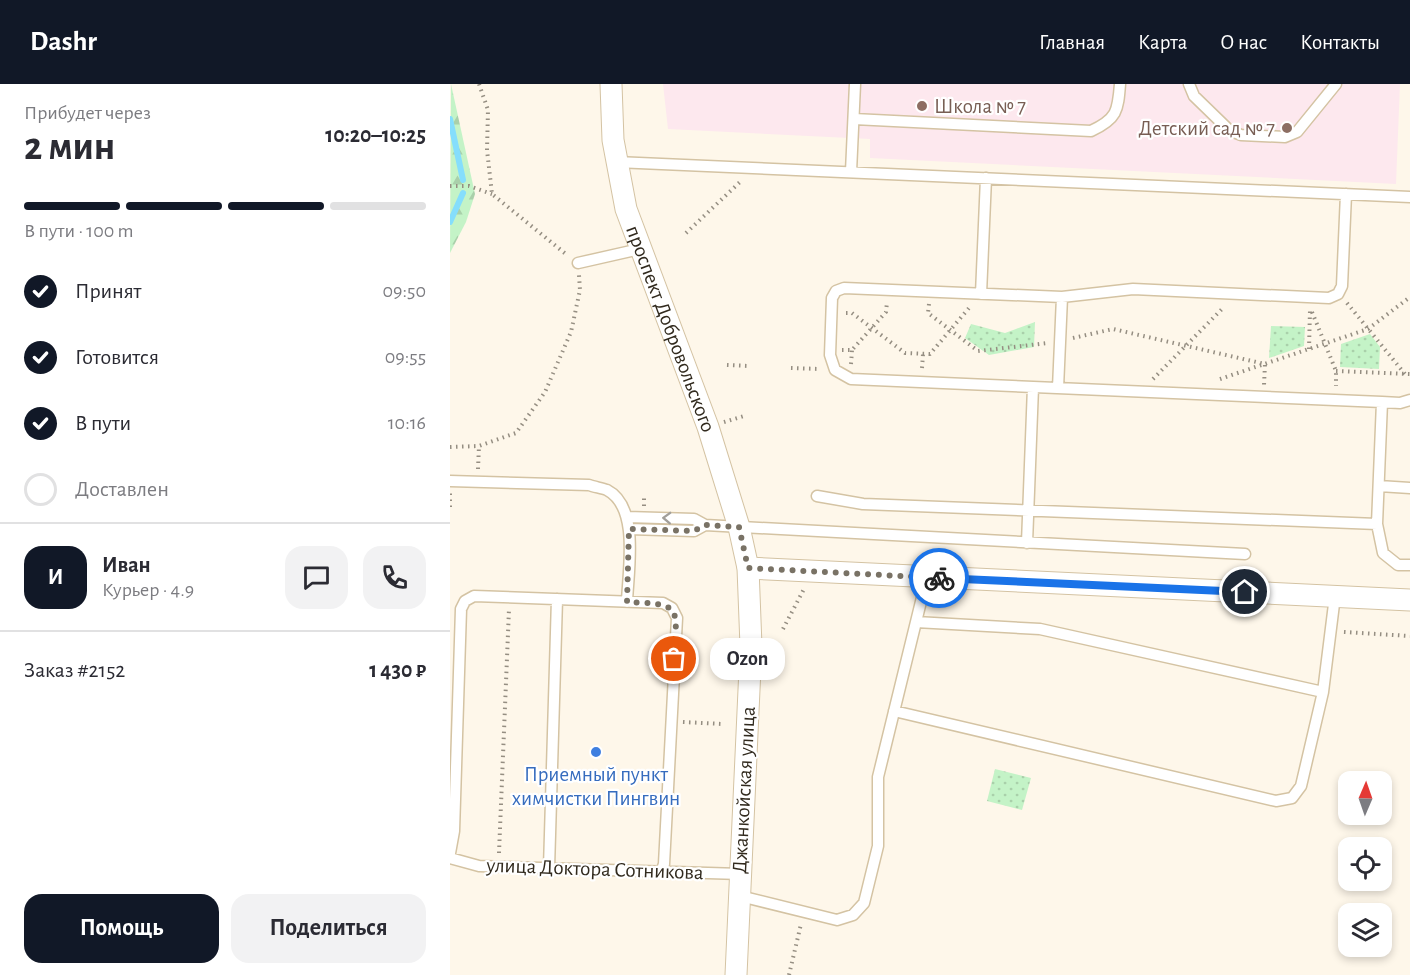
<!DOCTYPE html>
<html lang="ru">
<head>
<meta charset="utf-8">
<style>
  body { margin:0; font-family:"Alegreya Sans",sans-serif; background:#f2f2f3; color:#2b2b33; height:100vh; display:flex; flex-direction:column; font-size:22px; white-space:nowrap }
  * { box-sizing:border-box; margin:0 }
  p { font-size:20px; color:#7c7c81 }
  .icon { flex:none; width:33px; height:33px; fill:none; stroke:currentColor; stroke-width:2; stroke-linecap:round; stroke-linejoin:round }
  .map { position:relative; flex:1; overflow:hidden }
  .side { display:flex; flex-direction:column; background:#fff; width:450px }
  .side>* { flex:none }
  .needle { width:39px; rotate:2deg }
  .tools { position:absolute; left:888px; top:687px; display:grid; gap:12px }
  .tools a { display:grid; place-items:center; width:54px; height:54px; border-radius:12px; background:#fff; box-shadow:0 3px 9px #0003; font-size:30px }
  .pin { position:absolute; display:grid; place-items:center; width:51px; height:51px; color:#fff; margin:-26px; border:3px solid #fff; border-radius:50%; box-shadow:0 2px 6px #0007 }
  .courier { position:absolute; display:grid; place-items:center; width:60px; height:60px; margin:-30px; border:4px solid #1a73e8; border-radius:50%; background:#fff; color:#222; box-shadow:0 2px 8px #0007 }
  .bubble { position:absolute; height:42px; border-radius:18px; background:#fff; box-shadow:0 3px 9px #0003; font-size:20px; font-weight:700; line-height:42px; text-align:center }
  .head em { font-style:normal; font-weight:700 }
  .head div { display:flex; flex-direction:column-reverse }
  .head { display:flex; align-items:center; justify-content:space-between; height:102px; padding:0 24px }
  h1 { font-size:39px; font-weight:700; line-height:45px }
  .bar { display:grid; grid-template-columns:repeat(4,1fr); gap:9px 6px; align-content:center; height:72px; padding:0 24px }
  .bar i { height:8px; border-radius:4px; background:#e1e1e2 }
  .bar .on { background:#111827 }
  .bar p { grid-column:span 4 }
  .line { display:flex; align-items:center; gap:15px; padding:0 24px; border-top:2px solid #e1e1e2 }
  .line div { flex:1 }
  .round { display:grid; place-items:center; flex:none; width:63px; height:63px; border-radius:18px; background:#f2f2f3 }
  ol { padding:0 24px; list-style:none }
  li { display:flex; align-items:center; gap:18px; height:66px }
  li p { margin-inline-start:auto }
  li .icon { padding:6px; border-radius:50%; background:#111827; color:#fff; stroke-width:4 }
  li:last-child { color:#7c7c81 }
  li i { width:33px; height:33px; border:3px solid #e1e1e2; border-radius:50% }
  .action { display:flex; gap:12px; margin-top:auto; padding:12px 24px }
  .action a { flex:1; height:69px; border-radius:18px; background:#111827; color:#fff; font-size:24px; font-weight:700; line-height:69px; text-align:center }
  .action a+a { background:#f2f2f3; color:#2b2b33 }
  header { display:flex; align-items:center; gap:36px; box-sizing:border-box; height:84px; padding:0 30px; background:#111827; color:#fff }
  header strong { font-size:28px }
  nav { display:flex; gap:33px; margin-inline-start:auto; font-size:21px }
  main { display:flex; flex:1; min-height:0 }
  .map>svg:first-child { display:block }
  .education { fill:#fde8ee }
  .forest { fill:url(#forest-firs) }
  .park { fill:url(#park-dots) }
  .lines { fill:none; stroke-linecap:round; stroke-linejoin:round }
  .stream { stroke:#85defc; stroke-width:6 }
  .service-casing { stroke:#d4c3a3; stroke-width:13 }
  .minor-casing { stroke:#d4c3a3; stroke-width:23 }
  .path { stroke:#958e82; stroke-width:4; stroke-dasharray:1.5 4.5; stroke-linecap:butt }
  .service { stroke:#fff; stroke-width:10 }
  .minor { stroke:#fff; stroke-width:21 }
  .oneway { stroke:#a29f9a }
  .done { stroke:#797265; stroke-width:6; stroke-dasharray:0 10.8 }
  .route { stroke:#1a73e8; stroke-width:8 }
  .education-dot { fill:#8d6e63; stroke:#fff; stroke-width:2 }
  .shop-dot { fill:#3f7fe0; stroke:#fff; stroke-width:2 }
  .labels { text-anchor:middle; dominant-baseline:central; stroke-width:4.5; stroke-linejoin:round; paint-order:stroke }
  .education-label { font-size:21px; fill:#785e54; stroke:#fff; text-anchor:start }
  .street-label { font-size:21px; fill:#312a1e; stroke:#fff }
  .shop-label { font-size:21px; fill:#366cbe; stroke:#fff }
</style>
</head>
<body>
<header>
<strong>Dashr</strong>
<nav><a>Главная</a><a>Карта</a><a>О нас</a><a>Контакты</a></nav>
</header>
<main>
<section class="side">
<div class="head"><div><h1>2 мин</h1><p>Прибудет через</p></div><em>10:20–10:25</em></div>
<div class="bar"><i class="on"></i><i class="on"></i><i class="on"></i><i></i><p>В пути · 100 m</p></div>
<ol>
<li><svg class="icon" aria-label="check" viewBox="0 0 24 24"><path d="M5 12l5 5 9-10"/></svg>Принят<p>09:50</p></li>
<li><svg class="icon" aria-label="check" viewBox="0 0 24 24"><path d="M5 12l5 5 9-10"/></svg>Готовится<p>09:55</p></li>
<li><svg class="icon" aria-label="check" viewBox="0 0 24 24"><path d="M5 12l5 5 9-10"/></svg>В пути<p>10:16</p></li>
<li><i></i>Доставлен</li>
</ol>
<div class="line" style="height:108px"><b class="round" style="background:#111827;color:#fff">И</b><div><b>Иван</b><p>Курьер · 4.9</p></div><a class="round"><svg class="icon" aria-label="chat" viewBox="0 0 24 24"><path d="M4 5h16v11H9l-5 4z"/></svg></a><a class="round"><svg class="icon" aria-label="phone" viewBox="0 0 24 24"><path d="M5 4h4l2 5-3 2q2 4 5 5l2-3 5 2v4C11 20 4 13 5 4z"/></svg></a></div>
<div class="line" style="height:78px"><div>Заказ #2152</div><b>1 430 ₽</b></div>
<div class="action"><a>Помощь</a><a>Поделиться</a></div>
</section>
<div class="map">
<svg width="960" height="891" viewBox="0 0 960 891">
  <defs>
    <pattern id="forest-firs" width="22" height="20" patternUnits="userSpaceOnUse" patternTransform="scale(1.5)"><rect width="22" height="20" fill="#c4f3c7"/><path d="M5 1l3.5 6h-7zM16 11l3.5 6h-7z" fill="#a9d0aa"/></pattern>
    <pattern id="park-dots" width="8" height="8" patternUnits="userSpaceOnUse" patternTransform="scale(1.5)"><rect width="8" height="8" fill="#c4f3c7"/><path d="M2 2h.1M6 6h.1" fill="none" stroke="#a9d0aa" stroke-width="1.8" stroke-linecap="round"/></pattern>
  </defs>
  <rect width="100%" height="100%" fill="#fef7ea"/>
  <!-- education -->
  <path class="education" d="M213,0H950L946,100L420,74V55L218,45Z"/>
  <!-- forest -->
  <path class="forest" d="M1,0L25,110L16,138L0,169Z"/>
  <!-- park -->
  <path class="park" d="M585,238L584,263L539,271L515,254L521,240L555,249Z
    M821,242L855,243L854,262L819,274Z
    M920,250L930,263L929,285L890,283L891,260Z
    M545,685L581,694L572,726L537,717Z"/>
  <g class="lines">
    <!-- stream -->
    <path class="stream" d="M0,35L13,96
      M0,138L13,109"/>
    <defs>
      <path id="service" d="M739,0L744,12L779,46L791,51L835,53L847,48L886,0
        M404,35L641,47C667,35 668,27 670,0
        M166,78L960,113
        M401,88L405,0
        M896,110L892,202L888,210L879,214L683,205L612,213L394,204L386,207L382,214L380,271L385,286L401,295L932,318L950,319L960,316
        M128,179L190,165
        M531,210L536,94
        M608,304L612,213
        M932,318L927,440L933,469L948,481H960
        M0,397L139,401C144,403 152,404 157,406C190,423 178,487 177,518
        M929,402L960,404
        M367,412L413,420L927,440
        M177,433L244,435L255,441L795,470
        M179,445L244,447L255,441
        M577,459L583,303
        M466,538L590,545L873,608
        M444,627L826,717L842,714L851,702L873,608L885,512
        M0,769L4,747L11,525L15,517L24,512L213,519L222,524L227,534L214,780L211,788
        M0,774L29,782L291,790
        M99,784L107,515
        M290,812L387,836L403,831L414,819L428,762V693L477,493"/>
      <g id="minor">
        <path id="s1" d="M161,0L163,56L176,125L258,343L289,443L298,484L301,562L286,891"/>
        <path d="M298,484L960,516"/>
      </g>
    </defs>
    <!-- service casing -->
    <use href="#service" class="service-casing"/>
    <!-- minor casing -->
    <use href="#minor" class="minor-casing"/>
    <!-- path -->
    <path class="path" d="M29,0L38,26L37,66L42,110L117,171
      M0,102H19L42,110
      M236,149L290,98
      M897,219L955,290
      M479,220L478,229L528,267L598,259
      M862,228L886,287V302
      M396,229H402L455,269L480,270L519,224
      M623,254L663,245L815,280L814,301
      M859,265L860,226
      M392,266H402L436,228L437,218
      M401,280L402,266
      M277,281L299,282
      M341,284L370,285
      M472,284L473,270
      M886,287L960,290
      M703,295L774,223
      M770,295L918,245L960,213
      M274,338L294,332
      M0,363L29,362
      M28,385L29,362L66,349L95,308L121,248L130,206L129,191
      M194,422V410
      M0,423V409
      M333,545L354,505
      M894,548L960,552
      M233,638L272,640
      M49,769L59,525
      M339,891L351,840"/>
    <!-- service -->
    <use href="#service" class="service"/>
    <!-- minor -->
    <use href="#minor" class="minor"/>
  </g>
  <!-- one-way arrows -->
  <defs><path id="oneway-chevron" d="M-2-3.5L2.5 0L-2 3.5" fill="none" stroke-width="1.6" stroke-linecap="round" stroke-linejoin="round" transform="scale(1.5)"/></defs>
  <use class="oneway" href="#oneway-chevron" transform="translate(217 434) rotate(-178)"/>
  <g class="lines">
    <!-- done -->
    <path class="done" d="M224,575C227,522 233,520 177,518L179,445L244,447L255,441L289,443L298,484L489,494"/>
    <!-- route -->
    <path class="route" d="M489,494L795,508"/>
  </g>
  <!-- markers -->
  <g class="education-dot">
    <circle cx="472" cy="22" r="6"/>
    <circle cx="837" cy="44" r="6"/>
  </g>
  <circle class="shop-dot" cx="146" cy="668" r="6"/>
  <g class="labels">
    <!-- education labels -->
    <g class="education-label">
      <text x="484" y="22">Школа № 7</text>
      <text x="825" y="44" text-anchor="end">Детский сад № 7</text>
    </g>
    <!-- street labels -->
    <g class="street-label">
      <text stroke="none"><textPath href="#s1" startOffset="254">проспект Добровольского</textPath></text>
      <text transform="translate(294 706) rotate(-87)">Джанкойская улица</text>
      <text transform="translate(145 785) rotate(2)">улица Доктора Сотникова</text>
    </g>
    <!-- shop labels -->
    <g class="shop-label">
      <text x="146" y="690">Приемный пункт<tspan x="146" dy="24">химчистки Пингвин</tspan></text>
    </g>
  </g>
</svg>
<div class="tools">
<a><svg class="needle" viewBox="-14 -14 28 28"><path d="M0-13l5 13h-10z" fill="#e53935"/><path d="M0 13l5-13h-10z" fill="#7c7c81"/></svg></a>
<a><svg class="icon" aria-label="locate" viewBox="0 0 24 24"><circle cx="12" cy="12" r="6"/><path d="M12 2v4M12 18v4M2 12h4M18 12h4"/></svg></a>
<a><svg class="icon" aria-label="layers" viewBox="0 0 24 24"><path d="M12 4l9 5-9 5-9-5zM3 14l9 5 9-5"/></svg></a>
</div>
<div class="pin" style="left:224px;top:575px;background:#ea580c"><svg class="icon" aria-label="bag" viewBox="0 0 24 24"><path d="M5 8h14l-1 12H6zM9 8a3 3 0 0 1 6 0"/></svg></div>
<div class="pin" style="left:795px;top:508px;background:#1f2937"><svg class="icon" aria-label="home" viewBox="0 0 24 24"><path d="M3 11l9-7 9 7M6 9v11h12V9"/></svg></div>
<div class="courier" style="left:489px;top:494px"><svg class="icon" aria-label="bike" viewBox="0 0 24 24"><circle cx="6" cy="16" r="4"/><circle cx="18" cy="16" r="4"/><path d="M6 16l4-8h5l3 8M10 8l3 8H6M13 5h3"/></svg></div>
<div class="bubble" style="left:260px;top:554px;width:75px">Ozon</div>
</div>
</main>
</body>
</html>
